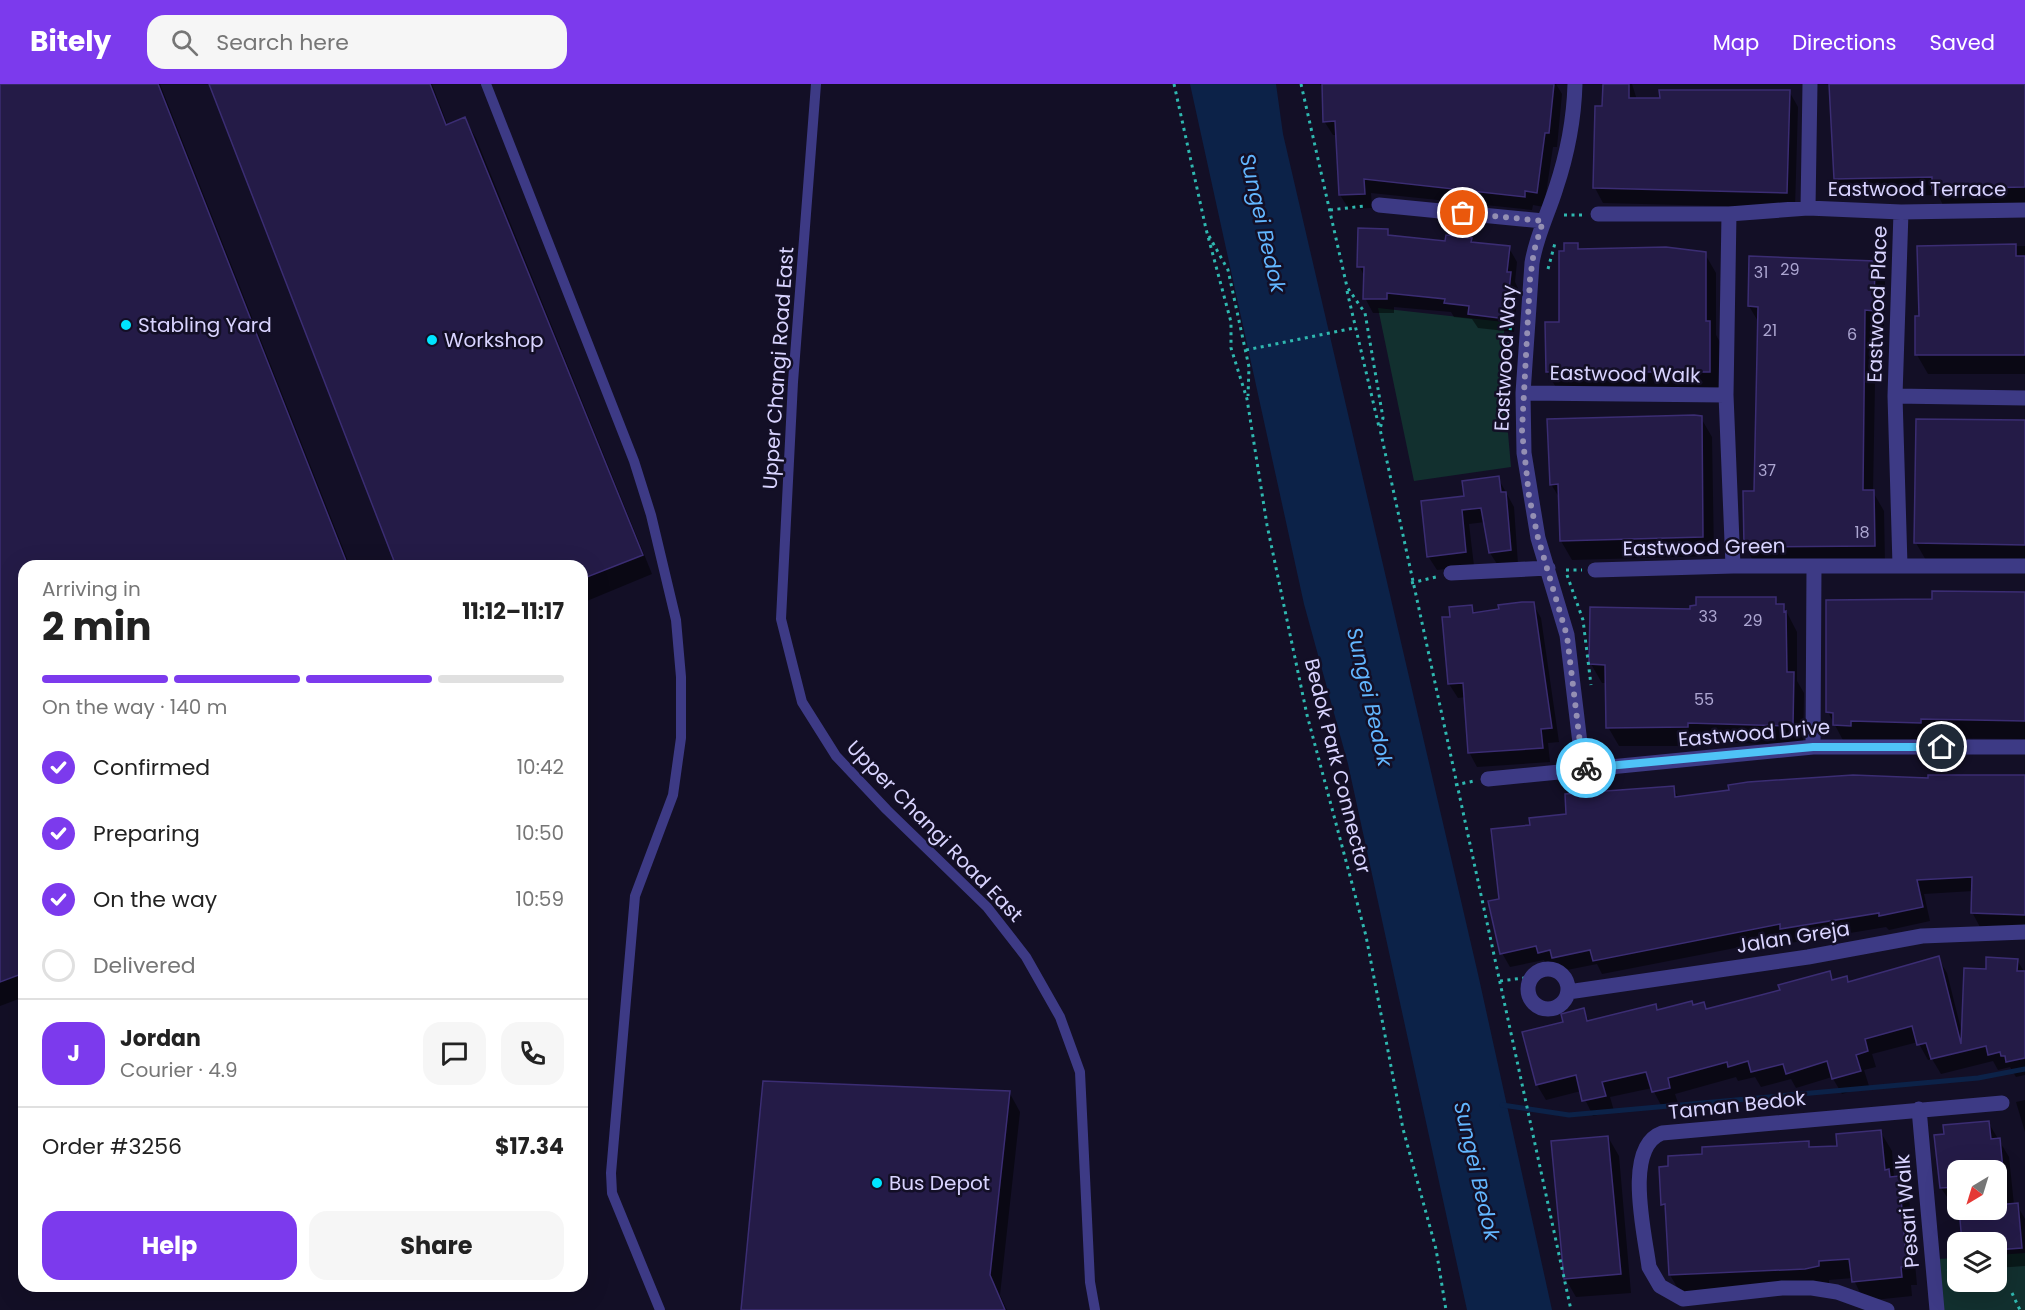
<!DOCTYPE html>
<html lang="en">
<head>
<meta charset="utf-8">
<style>
  body { margin:0; font-family:Poppins,sans-serif; background:#f6f6f6; color:#222; height:100vh; display:flex; flex-direction:column; font-size:22px; white-space:nowrap }
  * { box-sizing:border-box; margin:0 }
  p { font-size:20px; color:#767676 }
  .icon { flex:none; width:33px; height:33px; fill:none; stroke:currentColor; stroke-width:2; stroke-linecap:round; stroke-linejoin:round }
  .map { position:relative; flex:1; overflow:hidden }
  .drawer { position:absolute; left:18px; top:476px; width:570px; height:732px; display:flex; flex-direction:column; background:#fff; border-radius:18px; box-shadow:0 6px 24px #0002 }
  .drawer>* { flex:none }
  .needle { width:39px; rotate:218deg }
  .controls { position:absolute; left:1947px; top:1076px; display:grid; gap:12px }
  .controls a { display:grid; place-items:center; width:60px; height:60px; border-radius:12px; background:#fff; box-shadow:0 6px 24px #0002; font-size:30px }
  .pin { position:absolute; display:grid; place-items:center; width:51px; height:51px; color:#fff; margin:-26px; border:3px solid #fff; border-radius:50%; box-shadow:0 2px 6px #0007 }
  .courier { position:absolute; display:grid; place-items:center; width:60px; height:60px; margin:-30px; border:4px solid #4fc3f7; border-radius:50%; background:#fff; color:#222; box-shadow:0 2px 8px #0007 }
  .summary em { font-style:normal; font-weight:700 }
  .summary div { display:flex; flex-direction:column-reverse }
  .summary { display:flex; align-items:center; justify-content:space-between; height:102px; padding:0 24px }
  h1 { font-size:39px; font-weight:700; line-height:45px }
  .bar { display:grid; grid-template-columns:repeat(4,1fr); gap:9px 6px; align-content:center; height:72px; padding:0 24px }
  .bar i { height:8px; border-radius:4px; background:#e0e0e0 }
  .bar .selected { background:#7c3aed }
  .bar p { grid-column:span 4 }
  .line { display:flex; align-items:center; gap:15px; padding:0 24px; border-top:2px solid #e0e0e0 }
  .line div { flex:1 }
  .round { display:grid; place-items:center; flex:none; width:63px; height:63px; border-radius:18px; background:#f6f6f6 }
  ol { padding:0 24px; list-style:none }
  li { display:flex; align-items:center; gap:18px; height:66px }
  li p { margin-inline-start:auto }
  li .icon { padding:6px; border-radius:50%; background:#7c3aed; color:#fff; stroke-width:4 }
  li:last-child { color:#767676 }
  li i { width:33px; height:33px; border:3px solid #e0e0e0; border-radius:50% }
  .button { display:flex; gap:12px; margin-top:auto; padding:12px 24px }
  .button a { flex:1; height:69px; border-radius:18px; background:#7c3aed; color:#fff; font-size:24px; font-weight:700; line-height:69px; text-align:center }
  .button a+a { background:#f6f6f6; color:#222 }
  header { display:flex; align-items:center; gap:36px; box-sizing:border-box; height:84px; padding:0 30px; background:#7c3aed; color:#fff }
  header strong { font-size:28px }
  nav { display:flex; gap:33px; margin-inline-start:auto; font-size:21px }
  .search { width:420px; height:54px; background:#f6f6f6; display:flex; align-items:center; gap:15px; box-sizing:border-box; padding:0 21px; border-radius:18px; color:#767676; font-size:22px }
  .map>svg:first-child { display:block }
  .green { fill:#12302f }
  .water { fill:#0c2248 }
  .shadow { fill:#0007; fill-rule:evenodd }
  .lines { fill:none; stroke-linecap:round; stroke-linejoin:round }
  .stream { stroke:#0c2248; stroke-width:5 }
  .building { fill:#241b47; stroke:#3b2d73; stroke-width:1.5 }
  .path { stroke:#2fb8b0; stroke-width:3; stroke-dasharray:3 4.5; stroke-linecap:butt }
  .service { stroke:#3d3a85; stroke-width:10 }
  .minor { stroke:#3d3a85; stroke-width:15 }
  .done { stroke:#948fb3; stroke-width:6; stroke-dasharray:0 10.8 }
  .route { stroke:#4fc3f7; stroke-width:8 }
  .poi-dot { fill:#00e5ff; stroke:#130f26; stroke-width:2 }
  .labels { text-anchor:middle; dominant-baseline:central; stroke-width:5; stroke-linejoin:round; paint-order:stroke }
  .number-label { font-size:16px; fill:#aca6d1 }
  .street-label { font-size:20px; fill:#d9d4ff; stroke:#130f26 }
  .poi-label { font-size:20px; fill:#d9d4ff; stroke:#130f26; text-anchor:start }
  .water-label { font-size:21px; font-style:italic; fill:#62b6ff; stroke:#130f26 }
</style>
</head>
<body>
<header>
<strong>Bitely</strong>
<div class="search"><svg class="icon" aria-label="search" viewBox="0 0 24 24"><circle cx="10" cy="10" r="6"/><path d="M15 15l6 6"/></svg>Search here</div>
<nav><a>Map</a><a>Directions</a><a>Saved</a></nav>
</header>
<div class="map">
<svg width="2025" height="1226" viewBox="0 0 2025 1226">
  <rect width="100%" height="100%" fill="#130f26"/>
  <!-- green -->
  <path class="green" d="M1378,224L1504,238V304L1511,383L1414,397Z
    M2025,1169V1226H1942L1937,1175L1957,1174L1958,1197H1996L1997,1171Z"/>
  <!-- water -->
  <path class="water" d="M1190,0H1276L1283,50L1478,890L1552,1226H1467L1348,680L1304,520Z"/>
  <!-- shadow -->
  <path class="shadow" d="M0,0H160L350,482H24V913L0,922Z
    M220,0H432L448,42L465,35L476,54L652,490L582,519V482Z
    M1320,0H1556L1562,10L1557,63H1553L1544,123L1533,121L1532,126L1371,109L1372,124L1349,125L1340,111L1337,51H1333L1324,37L1323,6Z
    M1604,0H1632L1637,16L1789,7L1798,23L1795,124L1603,119L1595,104Z
    M1832,0H2025V121L1944,123L1938,111L1846,113L1836,94Z
    M1387,147L1391,153L1447,159L1471,155L1473,159L1509,164L1517,178L1515,198L1518,204L1514,248L1478,244L1472,235L1454,233L1451,228L1394,223V229H1373L1365,214V193L1359,182Z
    M1577,160L1580,166L1666,164L1705,170L1716,189V251L1720,258L1721,307H1558L1547,288L1560,239L1566,169Z
    M2025,162V290H1928L1917,271L1921,234L1919,164Z
    M1874,178L1885,197L1884,245H1876L1873,408L1884,427L1885,480L1756,482L1745,462L1756,409L1759,239L1749,222Z
    M1701,334L1712,353L1714,472L1572,476L1561,457L1560,415L1551,400Z
    M2025,338V479L1927,478L1916,459Z
    M1498,394L1514,423L1518,480L1499,483L1490,469L1485,438L1469,440L1474,482L1437,486L1428,472L1466,414Z
    M2025,509V655L1932,654L1931,657L1845,660L1828,628L1934,516Z
    M1775,514L1779,521H1783L1797,548V597L1804,609L1803,661L1698,658V662H1619L1608,643L1607,599H1602L1591,580L1692,526Z
    M1533,520L1541,534L1559,658L1548,659L1550,678L1477,683L1469,668L1466,613L1458,614L1449,600L1452,534L1471,523L1476,530Z
    M2025,692V844L1980,843L1972,828L1973,807L1924,810L1930,837L1889,846L1886,843L1790,859L1787,854L1602,890L1597,880L1562,887L1557,880L1547,882L1544,876L1510,883L1502,869L1501,816L1531,743L1673,704L1679,714L1930,696Z
    M1938,874L1947,889L1962,949L1987,887L2017,876L2025,889V991L2016,993L2010,983L1998,986L1993,977L1941,990L1932,975L1928,976L1918,958L1872,970L1876,983L1864,986L1869,1002L1842,1010L1832,993L1796,1004L1791,995L1761,1003L1755,993L1738,997L1736,993L1675,1010L1678,1019L1662,1023L1652,1004L1610,1013L1614,1027L1593,1032L1581,1007L1546,1016L1537,1001L1565,939L1583,926L1590,938L1655,922L1658,928L1703,920L1707,926L1762,913L1829,889L1834,897L1846,894L1849,900Z
    M1009,1008L1020,1028L1000,1211L1007,1226H743Z
    M2025,1016V1048L2016,1018Z
    M1988,1038L2009,1073L2014,1121H2017L2025,1135V1182L1996,1184V1158H1964L1962,1135L1941,1104L1946,1052ZM1958,1086H1996V1125H1958Z
    M1880,1047L1892,1067L1894,1094H1898L1909,1113L1917,1201H1911L1912,1212L1864,1217L1853,1194L1829,1196V1201L1681,1210L1670,1191L1666,1127L1663,1120L1703,1071L1808,1059L1811,1064L1839,1063Z
    M1608,1053L1619,1072L1631,1209L1576,1213L1565,1194Z"/>
  <g class="lines">
    <!-- stream -->
    <path class="stream" d="M1502,1021L1569,1031L1978,994L2025,985"/>
  </g>
  <!-- building -->
  <path class="building" d="M0,0H158L348,482H24V889L0,898Z
    M209,0H430L446,41L465,33L643,471L582,495V482H396Z
    M1322,0H1554L1549,49H1545L1537,109L1525,107V113L1364,95L1365,110L1339,111L1335,37L1323,38Z
    M1603,0H1629V14H1660L1659,6H1790L1787,109L1593,104L1595,22H1602Z
    M1829,0H2025V103L1932,105V93L1834,95Z
    M1358,144L1388,145V151L1445,157L1446,151L1472,154L1471,158L1510,162L1507,188H1511L1506,235L1468,230L1469,222L1444,219L1445,215L1387,209V215H1363L1364,183H1357Z
    M1564,159H1578V165L1666,163L1706,168V237H1710V288H1546L1545,238H1559V167H1564Z
    M2016,160V172H2025V271H1915V232H1919L1917,162Z
    M1749,172L1875,177L1874,227L1865,226L1863,406H1874L1875,462L1744,463L1743,407H1754L1758,223L1748,222Z
    M1694,331L1702,332L1703,453L1560,457L1558,400L1550,401L1547,335Z
    M1916,335L2025,336V461L1914,459Z
    M1499,392L1501,408H1506L1511,466L1489,469L1481,424L1462,426L1466,468L1427,473L1421,417L1464,412L1462,397Z
    M1932,507L2025,508V637L1921,635V639L1851,637V642L1833,641V629L1826,628V516L1932,515Z
    M1696,513H1776V520H1784V528L1786,527L1787,588H1794L1793,642L1688,639V643L1606,644L1605,581L1589,580L1590,523L1690,525V522L1696,521Z
    M1522,518H1534L1552,644L1541,645L1543,664L1468,669L1463,599L1448,600L1442,533H1450L1449,523L1472,521L1473,529L1499,525L1498,521Z
    M1853,691L1928,694V691H2025V831L1971,829L1972,793L1917,796L1923,823L1879,832V829L1780,845V840L1593,877L1590,866L1552,874L1550,866L1538,869L1536,862L1500,870L1488,817L1499,815L1491,745L1530,741L1529,734L1566,730L1565,710L1674,702L1675,713L1729,706L1728,701L1748,698Z
    M1939,872L1961,960L1964,884L1986,885V873L2018,875L2017,887H2025V974L2006,978L2005,972H2001L2000,968L1988,971L1986,962L1931,975L1926,959L1917,961L1912,942L1865,955L1868,967L1856,971L1861,987L1832,995L1827,977L1786,990L1783,980L1751,988L1748,977L1728,983L1727,978L1668,994L1670,1004L1652,1008L1646,988L1602,998L1606,1012L1582,1017L1576,991L1536,1001L1522,948L1563,938L1561,930L1584,924L1587,937L1656,920L1657,926L1692,917L1693,921L1704,918L1706,925L1761,911L1780,906L1778,901L1830,887L1832,896L1847,892L1848,898Z
    M763,997L1010,1007L990,1191L1005,1226H741Z
    M1989,1037L1991,1055L2000,1054L2003,1086H1958V1103L1940,1104L1934,1051L1944,1050L1943,1041Z
    M1881,1046L1885,1086L1889,1085L1890,1093L1899,1092L1907,1182L1901,1183L1902,1193L1852,1198L1849,1175L1819,1177V1182L1805,1185L1669,1191L1665,1120L1661,1121L1659,1083L1668,1082V1072L1702,1070V1063L1809,1057V1063L1837,1062L1836,1050Z
    M1608,1052L1621,1190L1564,1195L1551,1057Z
    M2018,1119L2022,1164L1996,1166V1158H1962L1959,1125H1996V1121Z"/>
  <g class="lines">
    <!-- path -->
    <path class="path" d="M1174,0L1206,145L1231,238V264L1247,315L1267,441L1307,631L1366,852L1403,1045L1436,1165L1446,1226
      M1301,0L1347,203L1365,229L1383,334L1380,345L1571,1226
      M1330,126L1364,122
      M1564,131H1584
      M1209,152L1228,186L1249,283L1248,312
      M1548,185L1555,159
      M1347,207L1379,343
      M1509,261L1512,223
      M1246,266L1354,244
      M1566,486H1582
      M1567,491L1583,536L1591,601
      M1411,499L1436,493
      M1455,701L1474,697
      M1500,897L1531,893
      M1947,1187L1958,1186
      M2012,1209L2020,1226"/>
    <!-- service -->
    <path class="service" d="M486,0L634,377L651,431L676,536L681,593V654L673,711L635,812L611,1089L612,1109L660,1226
      M816,0L793,298L781,535L802,618L836,672L887,726L987,823L1026,873L1060,933L1080,988L1090,1198L1095,1226"/>
    <!-- minor -->
    <path class="minor" d="M1575,0C1574,35 1567,71 1556,104C1548,130 1536,153 1532,179L1523,309L1524,369L1538,454L1567,551L1583,684
      M1379,121L1543,137
      M1808,124L1810,0
      M1598,130H1729L1808,124L1901,128L2025,126
      M1729,130L1726,311L1733,482
      M1523,309L1726,311
      M1895,312L2025,314
      M1900,481L1895,312L1901,128
      M1595,486L1733,482H2025
      M1451,489L1548,484
      M1813,663L1814,482
      M1488,695L1813,663H2025
      M1528 905a20 20 0 1 1 40 0a20 20 0 1 1-40 0Z
      M1568,908L1808,873L1922,852L2025,848
      M1919,1025L1937,1226
      M1887,1226L1837,1208L1812,1204H1782L1683,1215L1660,1202L1649,1183C1645,1151 1623,1063 1662,1049L2002,1019"/>
  </g>
  <g class="lines">
    <!-- done -->
    <path class="done" d="M1463,129L1543,137L1534,167L1530,195L1522,347L1529,412L1538,454L1567,552L1583,684H1586"/>
    <!-- route -->
    <path class="route" d="M1586,684L1813,663H1942"/>
  </g>
  <!-- markers -->
  <g class="poi-dot">
    <circle cx="126" cy="241" r="6"/>
    <circle cx="432" cy="256" r="6"/>
    <circle cx="877" cy="1099" r="6"/>
  </g>
  <g class="labels">
    <!-- number labels -->
    <g class="number-label">
      <text x="1790" y="185">29</text>
      <text x="1761" y="188">31</text>
      <text x="1770" y="246">21</text>
      <text x="1852" y="250">6</text>
      <text x="1767" y="386">37</text>
      <text x="1862" y="448">18</text>
      <text x="1708" y="532">33</text>
      <text x="1753" y="536">29</text>
      <text x="1704" y="615">55</text>
    </g>
    <!-- street labels -->
    <g class="street-label">
      <text x="1917" y="105">Eastwood Terrace</text>
      <text transform="translate(1877 220) rotate(-88)">Eastwood Place</text>
      <text transform="translate(1505 274) rotate(-87)">Eastwood Way</text>
      <text transform="translate(778 284) rotate(-86)">Upper Changi Road East</text>
      <text transform="translate(1625 290) rotate(1)">Eastwood Walk</text>
      <text transform="translate(1704 463) rotate(-1)">Eastwood Green</text>
      <text transform="translate(1754 649) rotate(-5)">Eastwood Drive</text>
      <text transform="translate(1338 682) rotate(76)">Bedok Park Connector</text>
      <text transform="translate(935 747) rotate(46)">Upper Changi Road East</text>
      <text transform="translate(1793 853) rotate(-9)">Jalan Greja</text>
      <text transform="translate(1737 1021) rotate(-6)">Taman Bedok</text>
      <text transform="translate(1907 1127) rotate(-95)">Pesari Walk</text>
    </g>
    <!-- poi labels -->
    <g class="poi-label">
      <text x="138" y="241">Stabling Yard</text>
      <text x="444" y="256">Workshop</text>
      <text x="889" y="1099">Bus Depot</text>
    </g>
    <!-- water labels -->
    <g class="water-label">
      <text transform="translate(1263 139) rotate(77)">Sungei Bedok</text>
      <text transform="translate(1370 613) rotate(77)">Sungei Bedok</text>
      <text transform="translate(1477 1087) rotate(77)">Sungei Bedok</text>
    </g>
  </g>
</svg>
<div class="controls">
<a><svg class="needle" viewBox="-14 -14 28 28"><path d="M0-13l5 13h-10z" fill="#e53935"/><path d="M0 13l5-13h-10z" fill="#767676"/></svg></a>
<a><svg class="icon" aria-label="layers" viewBox="0 0 24 24"><path d="M12 4l9 5-9 5-9-5zM3 14l9 5 9-5"/></svg></a>
</div>
<div class="pin" style="left:1463px;top:129px;background:#ea580c"><svg class="icon" aria-label="bag" viewBox="0 0 24 24"><path d="M5 8h14l-1 12H6zM9 8a3 3 0 0 1 6 0"/></svg></div>
<div class="pin" style="left:1942px;top:663px;background:#1f2937"><svg class="icon" aria-label="home" viewBox="0 0 24 24"><path d="M3 11l9-7 9 7M6 9v11h12V9"/></svg></div>
<div class="courier" style="left:1586px;top:684px"><svg class="icon" aria-label="bike" viewBox="0 0 24 24"><circle cx="6" cy="16" r="4"/><circle cx="18" cy="16" r="4"/><path d="M6 16l4-8h5l3 8M10 8l3 8H6M13 5h3"/></svg></div>
<section class="drawer">
<div class="summary"><div><h1>2 min</h1><p>Arriving in</p></div><em>11:12–11:17</em></div>
<div class="bar"><i class="selected"></i><i class="selected"></i><i class="selected"></i><i></i><p>On the way · 140 m</p></div>
<ol>
<li><svg class="icon" aria-label="check" viewBox="0 0 24 24"><path d="M5 12l5 5 9-10"/></svg>Confirmed<p>10:42</p></li>
<li><svg class="icon" aria-label="check" viewBox="0 0 24 24"><path d="M5 12l5 5 9-10"/></svg>Preparing<p>10:50</p></li>
<li><svg class="icon" aria-label="check" viewBox="0 0 24 24"><path d="M5 12l5 5 9-10"/></svg>On the way<p>10:59</p></li>
<li><i></i>Delivered</li>
</ol>
<div class="line" style="height:108px"><b class="round" style="background:#7c3aed;color:#fff">J</b><div><b>Jordan</b><p>Courier · 4.9</p></div><a class="round"><svg class="icon" aria-label="chat" viewBox="0 0 24 24"><path d="M4 5h16v11H9l-5 4z"/></svg></a><a class="round"><svg class="icon" aria-label="phone" viewBox="0 0 24 24"><path d="M5 4h4l2 5-3 2q2 4 5 5l2-3 5 2v4C11 20 4 13 5 4z"/></svg></a></div>
<div class="line" style="height:78px"><div>Order #3256</div><b>$17.34</b></div>
<div class="button"><a>Help</a><a>Share</a></div>
</section>
</div>
</body>
</html>
